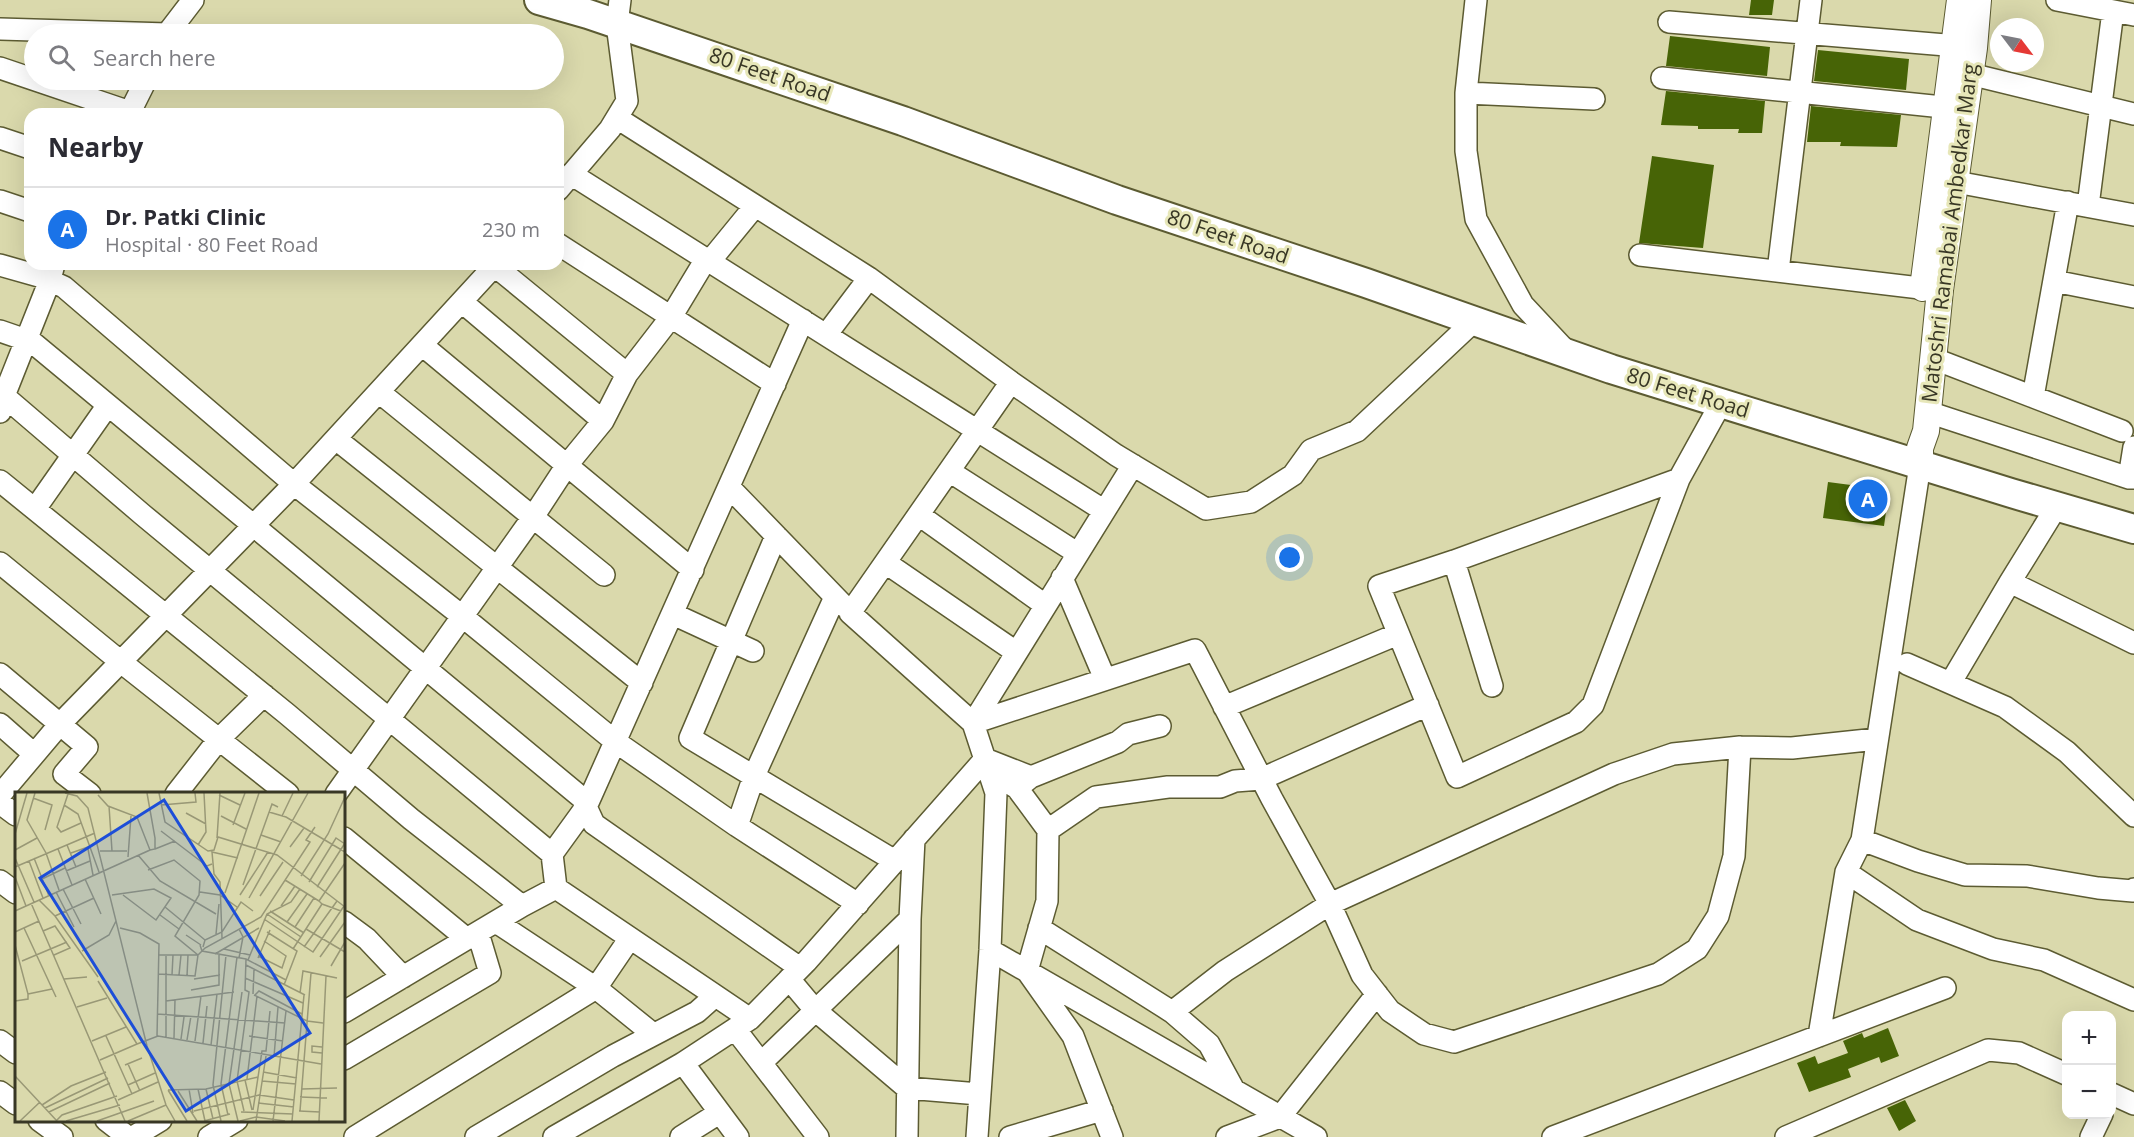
<!DOCTYPE html>
<meta charset="utf-8">
<style>
:root{--surface:#fff;--page:#f2f2f3;--text:#2b2b33;--muted:#7c7c81;--line:#e1e1e2;--accent:#1a73e8}
body{margin:0;font-family:"Open Sans",sans-serif;background:var(--page);color:var(--text)}
.controls{position:absolute;right:18px;bottom:18px;display:grid;overflow:hidden;border-radius:12px;box-shadow:0 6px 24px #0002}
.controls button{width:54px;height:54px;display:grid;place-items:center;padding:0;border:0;border-bottom:2px solid var(--line);background:var(--surface);color:var(--text);font:30px sans-serif}
.compass{position:absolute;left:1990px;top:18px;width:54px;height:54px;border-radius:50%;background:var(--surface);box-shadow:0 6px 24px #0002;rotate:122deg}
.you{position:absolute;left:1290px;top:558px;width:21px;height:21px;margin:-15px;border:4px solid #fff;border-radius:50%;background:#1a73e8;box-shadow:0 0 0 9px #1a73e833}
.badge{display:grid;place-items:center;width:39px;height:39px;border-radius:50%;background:var(--accent);color:#fff;font-size:20px;font-weight:700}
.pin{position:absolute;translate:-50% -50%;border:3px solid #fff;box-shadow:0 2px 6px #0006}
.list{margin:0;padding:0;list-style:none}
h2{display:flex;justify-content:space-between;align-items:center;height:78px;margin:0;padding:0 24px;font-size:26px}
h2 small{font-size:20px;font-weight:400;color:var(--muted)}
.list li{display:grid;grid-template-columns:39px 1fr auto;gap:18px;align-items:center;box-sizing:border-box;height:84px;padding:0 24px;border-top:2px solid var(--line)}
.list b{display:block;font-size:22px;white-space:nowrap}
.list p{margin:0;font-size:20px;white-space:nowrap;color:var(--muted)}
.list em{font-size:20px;font-style:normal;color:var(--muted)}
.icon{flex:none;width:33px;height:33px;fill:none;stroke:currentColor;stroke-width:2;stroke-linecap:round;stroke-linejoin:round}
.map{position:relative;flex:none;width:2134px;height:1137px;overflow:hidden}
.search{position:absolute;background:var(--surface);box-shadow:0 6px 24px #0002;left:24px;top:24px;width:540px;height:66px;display:flex;align-items:center;gap:15px;box-sizing:border-box;padding:0 21px;border-radius:33px;color:var(--muted);font-size:22px}
.panel{position:absolute;background:var(--surface);box-shadow:0 6px 24px #0002;left:24px;top:108px;width:540px;height:162px;border-radius:18px}
.map>svg:first-child{display:block}
</style>
<div class="map">
<svg width="2134" height="1137" viewBox="0 0 2134 1137">
<rect width="100%" height="100%" fill="#dad9ac"/>
<path fill="#476406" d="M1751 0H1774L1772 15H1749Z
M1670 36 1770 47 1767 76 1666 66Z
M1818 50 1909 59 1906 90 1814 81Z
M1666 91 1765 101 1762 133H1738L1739 129H1698V126L1661 125Z
M1811 106 1901 115 1897 147 1840 146 1841 142H1807Z
M1652 156 1714 165 1703 248 1639 243Z
M1828 482 1889 490 1884 526 1823 518Z
M1888 1028 1899 1056 1881 1063 1879 1057 1848 1069 1851 1077 1809 1092 1797 1063 1815 1056 1818 1064 1848 1053 1843 1041 1862 1033 1864 1038Z
M1905 1100 1916 1121 1899 1131 1887 1108Z"/>
<g fill="none" stroke-linecap="round" stroke-linejoin="round">
<defs>
<path id="minor" d="M1476 0 1466 93V151L1476 219 1523 305 1566 351
M2057 0 2134 15
M1669 22 1970 47
M0 29 168 34
M167 34 193 0
M0 68 130 112
M1970 74 2134 114
M1662 78 1962 109
M1466 93 1594 99
M129 114 146 80
M617 118 869 278 1011 382 1116 455 1206 509 1251 502 1293 475 1311 450 1357 431 1474 321
M0 138 30 148
M571 174 1103 510
M1956 182 2134 215
M558 190 610 129 627 101 617 24 620 0
M0 201 30 211
M2088 206 2113 11
M558 244 775 384
M1640 255 1937 290
M0 265 42 277 64 287 294 484 462 616 616 742 737 826 858 904
M495 266 627 374
M1778 271 1811 0
M2054 281 2134 297
M462 302 603 421
M0 331 32 342 582 798 594 824 800 968
M826 335 869 278
M422 345 693 570
M1932 358 2122 431
M1011 382 850 613 973 723 1133 465
M379 392 604 575
M0 395 4 396 143 515 552 854
M2033 397 2068 202
M0 412 4 396 50 280 54 264
M1928 412 2129 478H2134
M336 439 642 683
M1920 465 1862 840 1918 861 1965 875 2027 876 2098 888 2133 891 2134 889
M949 471 1077 553
M2129 478 2134 447
M1679 479 1454 561 1379 586 1457 777 1576 722 1593 705 1679 479 1721 403
M0 481 287 714 411 819 522 906 556 888 750 1019
M730 488 844 606
M35 509 108 405
M919 515 1045 605
M776 536 690 738 895 861
M1454 561 1492 686
M0 563 121 662 288 794
M886 563 1016 652
M1062 578 1105 679
M2010 582 2134 643
M673 614 753 651
M1907 664 2005 707 2067 752 2134 816
M0 674 87 747 64 774 90 794
M1951 682 2010 582 2057 506
M1224 707 1398 634
M0 724 34 754
M990 771 1017 788 1048 830 1047 901 1027 971 1073 1036 1112 1137
M1021 785 1031 777 1118 742 1128 734 1160 726
M176 794 219 739 264 695
M336 794 533 517 567 465 603 421 627 374 671 317 706 259 710 261 755 206
M0 795 60 724 294 484 496 264
M0 803 16 815
M737 826 754 776 835 597
M1048 830 1096 797 1168 787H1220L1235 781 1261 779 1428 705
M344 838 467 939
M1862 840 1846 872 1917 920 1993 949 2044 960 2134 1000
M0 881 16 893
M556 888 552 854 586 807 803 320
M344 922 367 939 403 977
M496 922 596 988 653 1034
M1039 928 1172 1012 1209 1044 1234 1090
M990 950 1316 1137
M789 979 815 1010 907 1088 979 1094
M344 1012 522 906
M1172 1012 1225 971 1330 904 1614 774 1673 754 1740 747 1792 748 1877 739
M735 1029 818 1137
M1819 1036 1846 872
M0 1041 16 1053
M344 1059 490 973 478 933
M683 1063 738 1137
M761 1063 910 919
M0 1092 16 1104
M2112 1094 2134 1104
M39 1120 62 1137
M106 1120 128 1137
M133 1137 161 1120
M209 1137 237 1120
M355 1137 596 988 630 938
M476 1137 613 1056 697 1012 715 996
M554 1137 683 1063 750 1019 806 962 985 759 1031 777
M681 1137 719 1113
M907 1137 910 919 914 839
M977 1137 990 950 996 793 973 723 1195 650 1272 799 1330 904 1362 975 1390 1011 1424 1034 1454 1042 1658 974 1697 949 1718 916 1734 856 1740 747
M1010 1137 1102 1110
M1227 1137 1280 1117 1377 994
M1553 1137 1945 988
M1786 1137 1988 1050 2019 1053 2066 1074
M2091 1137 2102 1114"/>
<path id="tertiary" d="M1923 288 1960 0
M1920 465V448L1926 431 1940 290 1974 48 1978 0"/>
<path id="secondary" d="M539 0 588 14 903 121 1117 200 1366 283 1611 369 2011 493 2134 529"/>
</defs>
<use href="#minor" stroke="#5c5b32" stroke-width="24"/>
<use href="#tertiary" stroke="#5c5b32" stroke-width="28"/>
<use href="#secondary" stroke="#5c5b32" stroke-width="32"/>
<use href="#minor" stroke="#fff" stroke-width="21"/>
<use href="#tertiary" stroke="#fff" stroke-width="26"/>
<use href="#secondary" stroke="#fff" stroke-width="28"/>
</g>
<g text-anchor="middle" stroke-width="6" stroke-linejoin="round" paint-order="stroke">
<g font-size="21" fill="#383725" stroke="#e7e7b9">
<text transform="translate(770 75) rotate(19)" y="7">80 Feet Road</text>
<text transform="translate(1950 233) rotate(-83)" y="7">Matoshri Ramabai Ambedkar Marg</text>
<text transform="translate(1228 237) rotate(19)" y="7">80 Feet Road</text>
<text transform="translate(1688 393) rotate(17)" y="7">80 Feet Road</text>
</g>
</g>
<g transform="translate(15 792)">
<rect width="330" height="330" fill="#dad9ac"/>
<path fill="none" stroke="#999876" stroke-width="1.5" d="M20 1 12 28 31 61 44 98M50 1 62 4 73 16 132 254 151 313 160 329M132 1 140 46V57L135 58M144 1 150 30 193 59 199 58 203 45 262 63 330 115M53 2 42 35 46 40 66 31M204 3 225 13M18 6 37 13 30 38M49 13 63 22 84 80M146 13 181 10 180 1M94 14 97 59M254 20 271 25 330 60M171 21 191 32M206 24 231 37M267 24 278 1M218 33 230 1M146 39 192 74 197 72M0 42 12 1M246 43 266 50M202 46 205 1M52 53 61 75M183 53 191 40 189 1M275 55 289 36M43 57 57 93M73 57 78 83M140 57 160 49M0 58 22 46M85 59H112M56 61 73 55M123 63 145 89 201 122M113 65 116 24M0 66 19 110M19 66 34 104M14 69 28 106M0 75 80 41M133 78 159 68 185 89 184 103 160 144 183 163 190 156 246 125 295 50 291 48 300 35M51 79 75 69M286 84 313 42 330 5M0 85 11 114M27 87 50 76M70 87 86 122M270 88 304 109M294 90 321 46 330 52M228 93 257 12 263 15M302 95 330 51M48 97 66 132M41 100 59 135M185 100 205 103 222 115M210 101 244 1M97 103 139 97 156 106 141 128 108 103M225 103 253 60M245 104 268 70M234 106 293 1M24 108 40 124 83 185M16 111 110 329M307 112 326 119M266 114 280 94M150 115 190 148M0 119 135 58 122 25 93 14 83 3M255 119 289 141M252 122 286 145M145 123 164 137M40 124 79 106M249 127 298 160 329 114M272 130 292 102M280 135 299 106M9 136 41 205M105 136 125 141 144 152 142 244M224 137 228 145 224 166M291 137 330 160M28 139 40 134 55 156 39 163M0 140 24 129M252 140 282 159 269 193M201 142 204 112M171 143 186 153M207 146 205 90 199 82 197 60 223 66M0 153 13 202V207L0 209M185 153 187 159 231 167 271 188M188 155 190 148 207 140 226 110 238 119M289 155 322 109M209 157 235 163M278 157 307 112 304 109 330 71M67 159 94 143 101 129M200 162 244 136M243 164 267 176 271 164 249 149M305 165 330 130M243 166 255 138M233 168 252 122 276 110 285 97M7 169 52 150M231 173 290 203M316 174 330 150M143 182 180 184 183 163H144M157 183 158 163M164 183 166 163M172 184 173 163M230 186 288 211M49 187 72 185M179 187 205 183M83 189 122 252 143 244 306 272M176 198 204 193V162M285 201 288 179 322 186M13 202 37 197M238 202 239 177M239 203 292 229 308 231M240 203 244 199 287 222M151 209 219 200M62 215 92 206M142 222 270 231M91 244 117 302M234 244 268 249M151 245V164M159 246 160 208M166 247 169 225M172 248 176 224M77 249 111 235M180 249 186 204M188 251 192 214M196 253 202 202M307 261 297 260V254L307 255M259 265 263 215M85 268 122 252M113 272 125 299M110 273 127 266M248 280 282 286M0 284 42 329M232 287 242 204M230 288 237 318M247 289 281 292M113 293 140 281M174 297 178 321M183 297 190 329M191 297 198 327M287 297 322 296M153 298 191 297 243 285M153 298 172 329M163 299 182 329M285 305 312 306M103 308 143 290M243 311 279 315M27 313 56 294 91 280M30 316 93 286M238 318 247 259H251L255 219M179 319 244 303 279 308M229 319 222 289 234 200 230 198 231 167M284 319 305 320M285 319 296 181M34 320 95 291M226 320 278 322M213 323 206 292 222 165M5 329 25 310M41 329 47 323 102 304M51 329 105 313M82 329 139 309M113 329 151 313M189 329 215 322M206 329 198 293 211 163M223 329 214 292 227 200M225 329 241 325 270 329M241 329 251 264M258 329 271 219M277 329 289 203M304 329 311 184"/>
<path fill="#1d4ed8" fill-opacity="0.15" stroke="#1d4ed8" stroke-width="3" d="M149 8 295 241 171 319 25 86Z"/>
<rect width="330" height="330" fill="none" stroke="#383725" stroke-width="3"/>
</g>
</svg>
<div class="controls">
<button>+</button>
<button>−</button>
</div>
<svg class="compass" viewBox="-18 -18 36 36"><path d="M0-13l5 13h-10z" fill="#e53935"/><path d="M0 13l5-13h-10z" fill="#7c7c81"/></svg>
<div class="you"></div>
<div class="pin badge" style="left:1868px;top:499px">A</div>
<div class="search"><svg class="icon" aria-label="search" viewBox="0 0 24 24"><circle cx="10" cy="10" r="6"/><path d="M15 15l6 6"/></svg>Search here</div>
<section class="panel">
<h2>Nearby<small></small></h2>
<ul class="list">
<li><span class="badge">A</span><div><b>Dr. Patki Clinic</b><p>Hospital · 80 Feet Road</p></div><em>230 m</em></li>
</ul>
</section>
</div>
